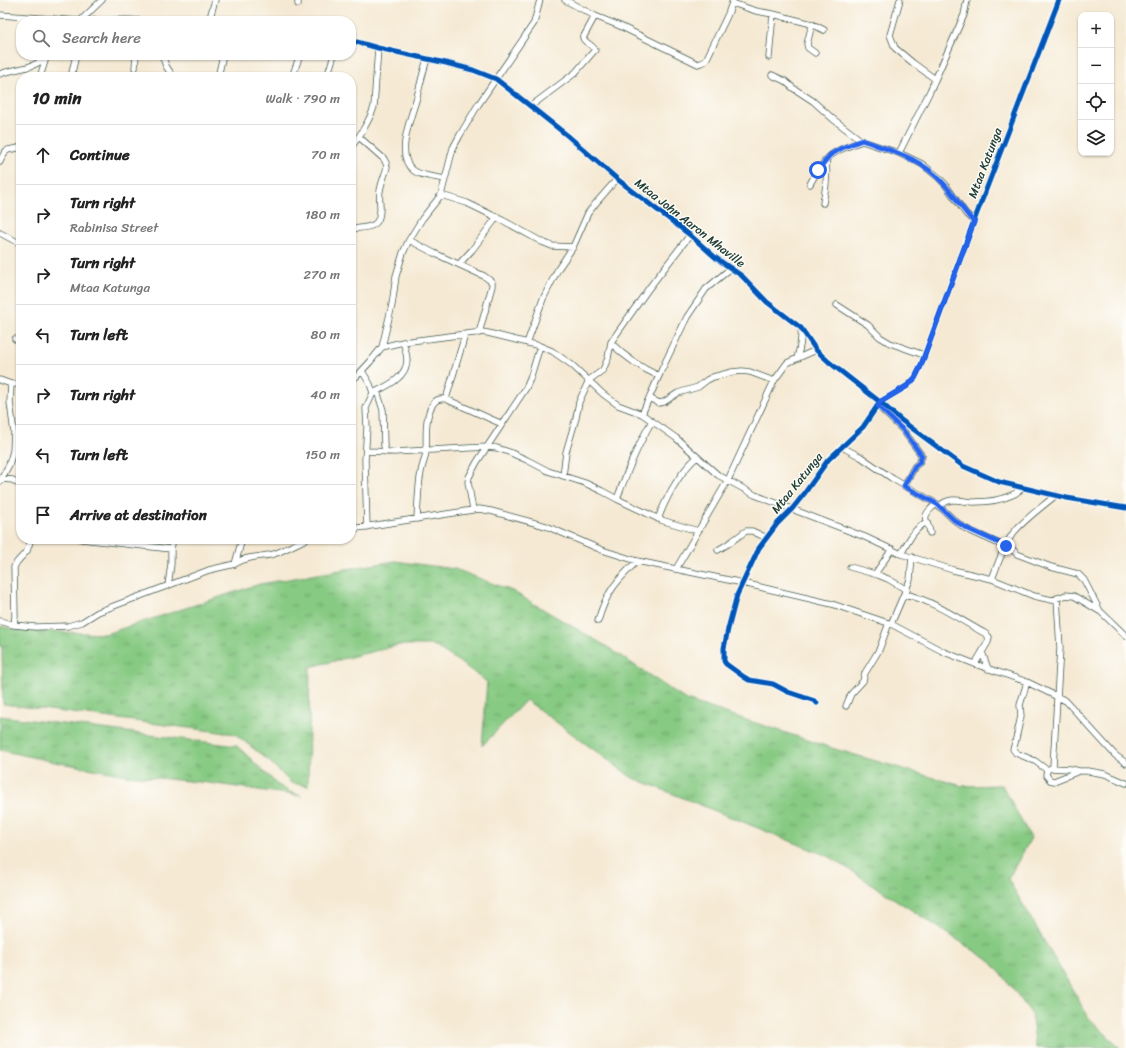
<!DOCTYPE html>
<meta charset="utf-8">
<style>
:root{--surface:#fff;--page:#f6f6f6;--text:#222;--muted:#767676;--line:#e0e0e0}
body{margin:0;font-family:Sriracha,sans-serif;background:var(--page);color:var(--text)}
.controls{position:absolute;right:12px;top:12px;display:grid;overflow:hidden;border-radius:8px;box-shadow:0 1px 3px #0004}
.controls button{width:36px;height:36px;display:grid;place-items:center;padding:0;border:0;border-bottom:1px solid var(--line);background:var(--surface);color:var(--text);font:20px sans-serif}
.stop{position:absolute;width:12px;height:12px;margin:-9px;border:3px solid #2563eb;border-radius:50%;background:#fff}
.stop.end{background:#2563eb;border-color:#fff;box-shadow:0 1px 4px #0008}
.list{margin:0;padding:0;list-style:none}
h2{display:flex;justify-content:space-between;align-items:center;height:52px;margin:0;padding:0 16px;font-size:17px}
h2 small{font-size:13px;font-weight:400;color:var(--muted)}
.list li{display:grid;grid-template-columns:26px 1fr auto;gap:12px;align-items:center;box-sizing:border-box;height:60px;padding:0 16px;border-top:1px solid var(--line)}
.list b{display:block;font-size:15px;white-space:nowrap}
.list p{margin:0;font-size:13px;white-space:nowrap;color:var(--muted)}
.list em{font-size:13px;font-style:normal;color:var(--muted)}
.icon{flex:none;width:22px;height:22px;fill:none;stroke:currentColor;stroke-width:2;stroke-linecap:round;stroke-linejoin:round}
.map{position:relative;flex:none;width:1126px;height:1048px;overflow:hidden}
.search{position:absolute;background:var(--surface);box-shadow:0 1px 3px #0004;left:16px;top:16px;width:340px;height:44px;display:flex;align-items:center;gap:10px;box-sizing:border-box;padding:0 14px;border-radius:16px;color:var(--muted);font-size:15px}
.panel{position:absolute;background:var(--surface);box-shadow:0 1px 3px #0004;left:16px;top:72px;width:340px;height:472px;border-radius:16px}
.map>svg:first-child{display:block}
</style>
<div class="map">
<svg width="1126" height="1048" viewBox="0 0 1126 1048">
<defs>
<pattern id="grass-tufts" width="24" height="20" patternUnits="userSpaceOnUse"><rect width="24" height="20" fill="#87ca83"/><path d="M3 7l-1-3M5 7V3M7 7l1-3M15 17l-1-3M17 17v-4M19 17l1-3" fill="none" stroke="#6ea56c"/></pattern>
</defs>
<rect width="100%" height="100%" fill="#fdfcf7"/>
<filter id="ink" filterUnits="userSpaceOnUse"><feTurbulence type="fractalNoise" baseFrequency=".025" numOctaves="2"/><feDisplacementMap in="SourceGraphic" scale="8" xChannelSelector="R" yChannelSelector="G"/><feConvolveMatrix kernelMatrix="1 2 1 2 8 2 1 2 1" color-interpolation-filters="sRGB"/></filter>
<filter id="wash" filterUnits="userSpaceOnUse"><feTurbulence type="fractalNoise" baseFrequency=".012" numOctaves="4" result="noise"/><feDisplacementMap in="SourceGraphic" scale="16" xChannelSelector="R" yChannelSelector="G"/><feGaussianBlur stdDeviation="0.9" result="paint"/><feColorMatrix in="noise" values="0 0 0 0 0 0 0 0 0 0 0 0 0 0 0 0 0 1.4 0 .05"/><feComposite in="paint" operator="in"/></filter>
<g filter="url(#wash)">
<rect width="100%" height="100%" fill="#f5e9d3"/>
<path fill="url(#grass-tufts)" stroke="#53845c" d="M395 561 455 569 512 591 606 646 686 700 838 750 962 786 1002 785 1031 838 1008 879 1089 1018 1120 1048H1036L1031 1013 1005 978 990 961 830 857 631 777 526 700 482 746 487 682 458 661 433 645H399L310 667 308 786 291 783 268 760 235 734 3 704 2 647 0 646V626L17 630 105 634 260 584 335 571Z
M0 716 237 746 278 785 290 792 301 796 209 783 126 775 50 761 0 750Z"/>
</g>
<g filter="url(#ink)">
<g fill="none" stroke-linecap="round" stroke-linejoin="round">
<defs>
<path id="minor" d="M565 0 595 16 620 26 698 64 704 62 707 58 728 14 733 0
M900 0 890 35 895 48 913 63 935 79
M732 3 756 11 773 14 812 24 824 30
M298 4V0
M0 15 80 21 129 20 143 21
M80 21 102 0
M209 21 215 0
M812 24 807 44 808 48 815 53
M351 42H357L378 48 446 63 473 70 496 79 568 136 617 179 690 235 716 258 742 276 767 302 801 328 816 350 829 362 880 402 901 420 963 466 999 482 1067 498 1126 508
M162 55 166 66 173 77
M769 57 773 14
M427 59C423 72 420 85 417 97 412 115 394 156 413 170 419 176 437 177 445 179
M135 68 136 55
M0 74C16 68 36 69 48 55
M772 75 785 81 793 88 813 101 833 119 862 141 883 148 899 153 922 164 938 177 945 184 966 214 974 221
M40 77 46 58
M71 77 76 55
M218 77 223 55
M292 77 300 55
M327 77 334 55
M531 106 575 73 594 51 595 50C593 45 585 43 583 38L595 16
M351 147C359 138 370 119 374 107L378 48
M899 153 930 91 964 15 967 0
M0 162C7 145 7 152 21 147
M810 184 818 170 826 160
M441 195 467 203 504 221 542 242 552 246 573 247
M823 203C826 188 828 175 826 160 835 150 849 146 862 141
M351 229C368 227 381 229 380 207 380 202 379 196 380 191 381 183 385 175 387 167L386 163 384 159 359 137
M0 233 21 244
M409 240 434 253 484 276 492 282V286L479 333
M459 264 472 250 497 217
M837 305 868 325 880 337 890 343 924 355
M15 339 21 340
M527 343 543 299 558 269 573 247 588 213 596 203 617 179
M611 343C625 357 641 368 659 376
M382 347 403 342 482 332 488 333 540 346 552 351 572 365 603 394 618 405 642 414 652 421 676 438 718 475 755 495 865 537 901 554 953 570 992 579 1034 596 1052 600 1066 595 1074 596 1101 612 1126 636
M797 358C800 348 802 338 801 328
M362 371 370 384 373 393 366 408 367 428 365 460 367 527
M0 380 11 384H21
M351 380 357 376 370 362 382 347 392 305 396 276 403 253 409 240 422 219 441 195 453 148 460 135 478 105 534 23 540 0
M377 391 383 410 384 446 386 452
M373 393C387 386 406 378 407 361 407 355 405 348 403 342
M649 398 659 403 664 402 678 393 698 387 707 380 713 377 732 372 742 371 750 372 774 381
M446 399 465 335
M878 406 903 430 922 456 919 463 915 466 904 486
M642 414 662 369 687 317 706 289 731 268
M842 447 861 457 893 479 937 504 954 520 966 529 1006 547
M366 451 394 452 487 447 497 448 509 452 527 460 548 471 585 483 602 491 617 499 661 520 698 531
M563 476 566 452 576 418 579 402 589 380 603 370 608 358 611 342 649 288 690 235
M1 479 13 480 21 486
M0 481 9 465 13 451 14 433 10 402 11 384
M617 499C627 472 637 446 652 421
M939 507C949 495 962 502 975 502 987 502 1001 500 1012 495 1016 494 1019 490 1023 488
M473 510 468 482 469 477 477 462 526 388 530 379 540 346
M417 519C418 503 418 487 421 472 422 465 426 458 426 450 427 435 424 418 433 404 436 399 440 398 446 399L502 424
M658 519C667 496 679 473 697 457
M351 529 479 509 491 511 546 526 602 550 637 561 743 583 832 604 891 624 944 652 975 664 1027 682 1066 701 1115 755 1126 763
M930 533C930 528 927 525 926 520 924 514 932 507 937 504
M81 539 171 549
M1007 544 1017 554 1051 567 1078 574 1084 580 1100 611
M718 550 728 544 746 531H752L767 538
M901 554C908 542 914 528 927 522
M235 564 242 539
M850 567 878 575 888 579 907 590
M676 569 728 480 774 381 787 363 816 350
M875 574 892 549
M992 579C998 564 1004 544 1014 532 1026 518 1042 507 1056 495
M168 586 171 564V549L173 539
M905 594C934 601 960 620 986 634L989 637 988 642 975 664
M0 621 14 625 35 627 68 626 82 622 98 612 209 570 235 564C244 556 263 557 274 554 285 550 295 544 306 539
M598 621C606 592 617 581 637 561
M891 624 910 580 912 557
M14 625 15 616 14 567 17 562 27 551 31 539
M982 652 988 669
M1027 682 1020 705 1021 716 1015 743 1013 749 1016 753 1035 761 1047 770
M817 703 815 701 788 692 773 684 749 680 744 677 726 664 724 661V648L728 629 737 595 759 548 777 524 792 509 804 494 828 460 863 427 880 402 907 386 915 378 920 368 974 221 1059 0
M846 706 851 694 863 681 865 673 879 650 889 623
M1053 767 1060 648 1057 598
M1079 771 1054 781 1050 780 1046 775 1047 770 1051 768 1071 769 1079 771H1088L1105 774 1126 783"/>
</defs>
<use href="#minor" stroke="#3f574c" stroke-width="7"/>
<use href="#minor" stroke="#fff" stroke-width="5.5"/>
<defs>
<path id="cycleway" d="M351 42H357L378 48 446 63 473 70 496 79 568 136 617 179 690 235 716 258 742 276 767 302 801 328 816 350 829 362 880 402 901 420 963 466 999 482 1067 498 1126 508
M817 703 815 701 788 692 773 684 749 680 744 677 726 664 724 661V648L728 629 737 595 759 548 777 524 792 509 804 494 828 460 863 427 880 402 907 386 915 378 920 368 974 221 1059 0"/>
</defs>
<use href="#cycleway" stroke="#fdfcf7" stroke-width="8"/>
<use href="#cycleway" stroke="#0057b8" stroke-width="5"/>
</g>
</g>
<g fill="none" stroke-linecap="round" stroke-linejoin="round" filter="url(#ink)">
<path stroke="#2563eb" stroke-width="5" d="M818 170 830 155 842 148 862 140C892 151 921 158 943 183 955 195 962 210 974 222L920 368 915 378 907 386 880 402 878 406 903 430 922 456 919 463 915 466 904 486 937 504 954 520 966 528 1006 546"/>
</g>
<g text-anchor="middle" stroke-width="3" stroke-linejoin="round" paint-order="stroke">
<g font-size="12" fill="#1f3d34" stroke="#fdfcf7">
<text transform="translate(985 163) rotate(-69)" y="4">Mtaa Katunga</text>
<text transform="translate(690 223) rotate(38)" y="4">Mtaa John Aaron Mhaville</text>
<text transform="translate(797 483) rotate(-51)" y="4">Mtaa Katunga</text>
</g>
</g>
</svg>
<div class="controls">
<button>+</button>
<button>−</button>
<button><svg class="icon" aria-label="locate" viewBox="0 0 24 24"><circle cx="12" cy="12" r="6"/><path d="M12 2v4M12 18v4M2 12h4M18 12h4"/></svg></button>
<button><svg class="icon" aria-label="layers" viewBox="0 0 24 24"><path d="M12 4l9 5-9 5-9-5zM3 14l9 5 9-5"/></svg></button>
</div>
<div class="stop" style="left:818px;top:170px"></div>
<div class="stop end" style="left:1006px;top:546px"></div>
<div class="search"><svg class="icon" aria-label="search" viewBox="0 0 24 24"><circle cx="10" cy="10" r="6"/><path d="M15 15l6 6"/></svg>Search here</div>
<section class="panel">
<h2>10 min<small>Walk · 790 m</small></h2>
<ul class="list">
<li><svg class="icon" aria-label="ahead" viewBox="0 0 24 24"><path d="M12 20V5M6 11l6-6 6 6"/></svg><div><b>Continue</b></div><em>70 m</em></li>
<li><svg class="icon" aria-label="right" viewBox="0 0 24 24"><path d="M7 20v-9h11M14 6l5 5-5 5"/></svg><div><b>Turn right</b><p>Rabinisa Street</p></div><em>180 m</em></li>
<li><svg class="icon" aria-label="right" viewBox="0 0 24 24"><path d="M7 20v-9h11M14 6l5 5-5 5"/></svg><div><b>Turn right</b><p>Mtaa Katunga</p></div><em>270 m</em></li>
<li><svg class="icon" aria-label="left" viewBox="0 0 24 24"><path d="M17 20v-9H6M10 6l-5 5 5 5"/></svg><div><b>Turn left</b></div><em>80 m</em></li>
<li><svg class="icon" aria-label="right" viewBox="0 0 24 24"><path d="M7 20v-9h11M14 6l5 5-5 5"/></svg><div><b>Turn right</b></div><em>40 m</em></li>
<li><svg class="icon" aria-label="left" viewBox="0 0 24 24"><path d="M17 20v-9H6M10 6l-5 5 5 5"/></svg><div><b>Turn left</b></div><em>150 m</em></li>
<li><svg class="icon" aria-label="arrive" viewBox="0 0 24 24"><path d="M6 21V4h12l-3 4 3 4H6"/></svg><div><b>Arrive at destination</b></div></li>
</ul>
</section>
</div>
